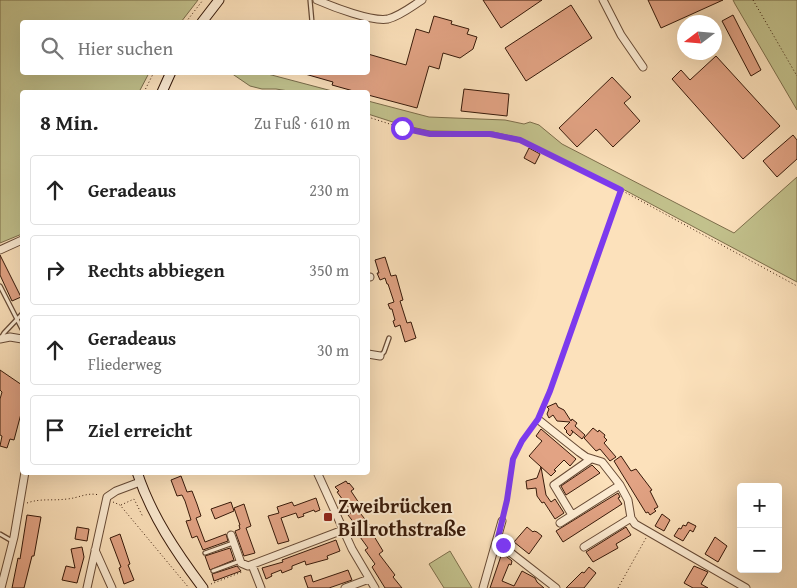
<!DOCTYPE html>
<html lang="de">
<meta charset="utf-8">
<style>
:root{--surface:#fff;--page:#f6f6f6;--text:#222;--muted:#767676;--line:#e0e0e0}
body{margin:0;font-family:"Gentium Book Plus",serif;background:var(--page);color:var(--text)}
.controls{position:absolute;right:15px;bottom:15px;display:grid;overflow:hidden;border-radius:5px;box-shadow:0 5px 20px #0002}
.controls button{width:45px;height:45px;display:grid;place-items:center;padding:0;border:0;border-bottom:1px solid var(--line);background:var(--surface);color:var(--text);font:25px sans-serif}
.compass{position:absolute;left:677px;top:15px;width:45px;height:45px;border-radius:50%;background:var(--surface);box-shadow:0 5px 20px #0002;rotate:254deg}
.stop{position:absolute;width:15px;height:15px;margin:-11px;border:4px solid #7c3aed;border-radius:50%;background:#fff}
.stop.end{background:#7c3aed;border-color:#fff;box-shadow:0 1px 5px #0008}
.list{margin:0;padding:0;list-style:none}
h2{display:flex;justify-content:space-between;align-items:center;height:65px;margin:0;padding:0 20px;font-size:21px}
h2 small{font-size:16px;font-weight:400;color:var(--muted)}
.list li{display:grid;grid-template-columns:32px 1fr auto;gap:15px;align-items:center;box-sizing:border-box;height:70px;margin:0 10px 10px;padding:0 10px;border:1px solid var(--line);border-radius:5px}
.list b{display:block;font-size:19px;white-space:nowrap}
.list p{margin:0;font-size:16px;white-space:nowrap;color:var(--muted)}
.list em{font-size:16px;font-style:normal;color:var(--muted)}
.icon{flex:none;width:28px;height:28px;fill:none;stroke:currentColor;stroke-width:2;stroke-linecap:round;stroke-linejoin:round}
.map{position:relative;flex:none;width:797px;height:588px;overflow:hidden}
.search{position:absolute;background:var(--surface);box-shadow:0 5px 20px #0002;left:20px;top:20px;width:350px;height:55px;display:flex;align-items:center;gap:12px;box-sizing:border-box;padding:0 18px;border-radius:5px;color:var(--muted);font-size:19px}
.panel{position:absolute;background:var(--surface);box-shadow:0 5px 20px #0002;left:20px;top:90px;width:350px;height:385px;border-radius:5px}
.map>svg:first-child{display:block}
</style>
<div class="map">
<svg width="797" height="588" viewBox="0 0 797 588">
<rect width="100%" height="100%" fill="#fce1bb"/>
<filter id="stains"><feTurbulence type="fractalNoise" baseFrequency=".004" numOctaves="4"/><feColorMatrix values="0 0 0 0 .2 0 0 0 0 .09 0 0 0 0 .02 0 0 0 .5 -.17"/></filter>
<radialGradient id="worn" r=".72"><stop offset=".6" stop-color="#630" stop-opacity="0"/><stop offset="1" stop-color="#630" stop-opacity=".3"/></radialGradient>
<path fill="#c3c28d" stroke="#7d6e4b" d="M0 0H198L181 22H22V72L149 73 139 92H22V234L0 243Z
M733 0H797V110L735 4Z
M231 73H264L336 92H295L276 89H262L250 86Z
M368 101 429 117 505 120 524 124 530 122 539 125 562 144 734 233 797 177V282L619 187 520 138 493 132 430 131 402 125 368 114Z
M450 551 472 588H444L429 564Z"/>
<path fill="#e2a384" stroke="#371909" d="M483 0H542L501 28Z
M648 0H723L661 28Z
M571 5 592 38 526 81 505 48Z
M733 15 761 70 751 76 722 21Z
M434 16 452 21 451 24 469 29 467 34 477 37 473 49 460 58 443 53 439 69 429 66 417 108 368 95V92H357L332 85 333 82 305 74 306 72H368V54L406 65 416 29 429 33Z
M716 56 780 126 743 159 672 79 681 70 690 80Z
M612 77 631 97 624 103 640 121 613 147 596 129 577 147 559 128Z
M464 89 509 94 507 116 461 111Z
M793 135 797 140V159L777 177 763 161Z
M529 148 540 154 535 164 524 158Z
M0 255 21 297 12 301 0 275Z
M385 257 391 276 396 275 403 300 400 301 407 323 411 322 416 338 405 342 400 325 395 327 393 321 395 320 392 309H390L388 304 394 302 388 284H387L385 278 380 280 377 273H379L375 260Z
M0 370 22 385V410L14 440 10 439 7 448 0 446 2 436 0 435V399L2 392 0 390Z
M556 403 558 407 564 410 571 421 572 419 577 423 575 426 585 435 582 439 571 430 573 432 570 436 566 432 567 431 564 428 570 422 557 421 553 415 549 418 547 414 549 409 547 407Z
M593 428 598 432 599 430 605 435 604 437 607 440 604 443 616 457 610 461 600 449 596 451 584 438Z
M541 429 576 459 570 466 564 460 554 470 556 471 551 476 529 456 542 441 536 436Z
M621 456 631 471 636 469 652 490 650 491 658 507 654 509 656 511 650 515 648 512 646 513 614 461Z
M592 465 600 473 566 495 561 486Z
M541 467 546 495 551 502 555 499 564 513 555 519 544 502 542 503 537 496 536 488 527 489 526 481 537 478Z
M181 476 187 492 192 491 197 504 201 516 196 518 205 542 226 534 228 541 203 550 197 536 192 538 186 521 191 520 185 501 182 495 177 496 171 480Z
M346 481 348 484 349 483 354 489 351 491 361 506 357 509 371 527 369 528 383 551 379 554 395 575 393 577 402 588H385L372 567 375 564 365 550 368 548 355 530 358 528 348 515 351 513 348 509 349 508 337 492 339 491 335 487Z
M618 493 620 497 618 498 622 504 563 542 556 531Z
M316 498 320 510 315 512 314 510 303 514 304 516 298 518 296 513 281 518 289 541 278 544 268 516 279 513 277 507 292 502 294 506Z
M231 502 234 511 215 519 211 509Z
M244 504 251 526 246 528 255 553 244 556 235 531 240 529 239 525H240L234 508Z
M662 514 670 520 664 531 655 526Z
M27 515 41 517 34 556H32L24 588H12L18 558 20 559Z
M688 522 696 526 693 532 690 530 683 541 674 536 679 528 681 529 683 525 686 526Z
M77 527 89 529 87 541 75 539Z
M527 527 533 532 534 531 537 532 542 536 529 554 514 542Z
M626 527 631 535 616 544 618 548 593 562 586 552Z
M120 534 130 564 128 565 134 580 124 584 119 568 121 567 110 538Z
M715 537 727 546 718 562 705 554Z
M336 540 340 551 327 556 328 559 306 565 305 561 292 566V569L282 573 281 570 271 574 272 576 266 579 262 568 283 562 282 560Z
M82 547 84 557 77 583 62 580 66 566 75 568 71 549Z
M230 548 234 560 210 570 205 556Z
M502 553 512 561 511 565 509 564 502 581 514 586 522 571 535 578 537 582 544 588H490Z
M237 566 241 571 214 581 212 574Z
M694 566 708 572 701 584 708 588H693L684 583Z
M589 567 596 573 584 588H566L582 572 584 573Z
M348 570 352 580 329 588H308L304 577 311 575 313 582Z"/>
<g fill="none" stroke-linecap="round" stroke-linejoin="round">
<defs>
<path id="service" d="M310 0 312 22
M0 286 22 329
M1 338 4 333 22 314
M380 356 384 352 389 338
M0 534 12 541
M205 553 233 543
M213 571 240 561"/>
<path id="minor" d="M317 0C333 7 372 22 388 19 400 16 411 7 422 0
M603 0 621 35 643 67
M0 250 22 240
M368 277H370
M0 339 10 337 22 339
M368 354 380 356
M540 421 579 452 586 457 602 462 620 485 628 500 631 518 635 524 746 588
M317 472 352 549 375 588
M572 515 554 485 591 459
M560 523 620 485
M231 535 241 563 248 566 343 530
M497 542 556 588
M584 547 631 518
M95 550 112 588
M252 565 261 588
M1 588 14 537 25 472
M87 588 107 497 116 491 140 482
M345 588 369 579
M483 588 502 521"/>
<path id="secondary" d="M202 22 219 0
M162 92 171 72
M137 472C151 515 176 552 203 588"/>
</defs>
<use href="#service" stroke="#684b36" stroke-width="5.5"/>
<use href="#minor" stroke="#684b36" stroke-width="9"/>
<use href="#secondary" stroke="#371909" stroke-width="11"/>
<path stroke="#371909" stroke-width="1" stroke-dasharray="1 2.5" stroke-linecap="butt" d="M753 0 797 76
M186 22 203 0
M144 92 154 72
M268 92H275
M368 117 402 128 430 134H490L520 140 621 190 797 286
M539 415 549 391 621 191
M113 502 120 505 125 511 189 588
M27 503C41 498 53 501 67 499 79 498 87 492 99 495
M121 505 134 499 143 517
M504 514 513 459 522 441 534 425
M211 584 242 572
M618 588 646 538"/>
<use href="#service" stroke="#fdecd3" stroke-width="3"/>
<use href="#minor" stroke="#fdecd3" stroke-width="7"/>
<use href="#secondary" stroke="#fdecd3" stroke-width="9"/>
</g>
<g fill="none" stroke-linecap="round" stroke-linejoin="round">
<path stroke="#7c3aed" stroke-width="6" d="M402 128 430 134H490L520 140 621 190 550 391 538 419 522 441 513 459 507 500 497 542 503 545"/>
</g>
<rect fill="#8f2418" stroke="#fdecd3" stroke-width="2" x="323" y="512" width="10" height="10" rx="2.5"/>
<g text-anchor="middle" stroke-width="4" stroke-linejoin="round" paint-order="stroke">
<g font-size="20" font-weight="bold" fill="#371909" stroke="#fdecd3" text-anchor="start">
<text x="338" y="513">Zweibrücken<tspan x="338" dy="23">Billrothstraße</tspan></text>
</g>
</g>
<rect width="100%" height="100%" filter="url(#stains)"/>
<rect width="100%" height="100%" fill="url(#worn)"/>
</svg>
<div class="controls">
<button>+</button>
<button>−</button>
</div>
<svg class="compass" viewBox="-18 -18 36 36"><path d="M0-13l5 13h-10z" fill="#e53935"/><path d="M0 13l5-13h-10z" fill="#767676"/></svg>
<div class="stop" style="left:402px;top:128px"></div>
<div class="stop end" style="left:503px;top:545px"></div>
<div class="search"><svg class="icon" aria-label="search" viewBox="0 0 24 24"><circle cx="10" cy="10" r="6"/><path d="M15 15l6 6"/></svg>Hier suchen</div>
<section class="panel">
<h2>8 Min.<small>Zu Fuß · 610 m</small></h2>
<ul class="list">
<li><svg class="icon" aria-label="ahead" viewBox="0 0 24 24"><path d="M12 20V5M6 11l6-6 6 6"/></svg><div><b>Geradeaus</b></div><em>230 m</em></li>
<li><svg class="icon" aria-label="right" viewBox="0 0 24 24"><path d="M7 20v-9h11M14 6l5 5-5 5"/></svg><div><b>Rechts abbiegen</b></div><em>350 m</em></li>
<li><svg class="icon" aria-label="ahead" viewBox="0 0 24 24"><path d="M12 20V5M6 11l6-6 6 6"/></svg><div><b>Geradeaus</b><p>Fliederweg</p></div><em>30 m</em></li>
<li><svg class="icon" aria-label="arrive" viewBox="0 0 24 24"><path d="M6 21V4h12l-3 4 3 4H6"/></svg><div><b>Ziel erreicht</b></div></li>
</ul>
</section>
</div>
